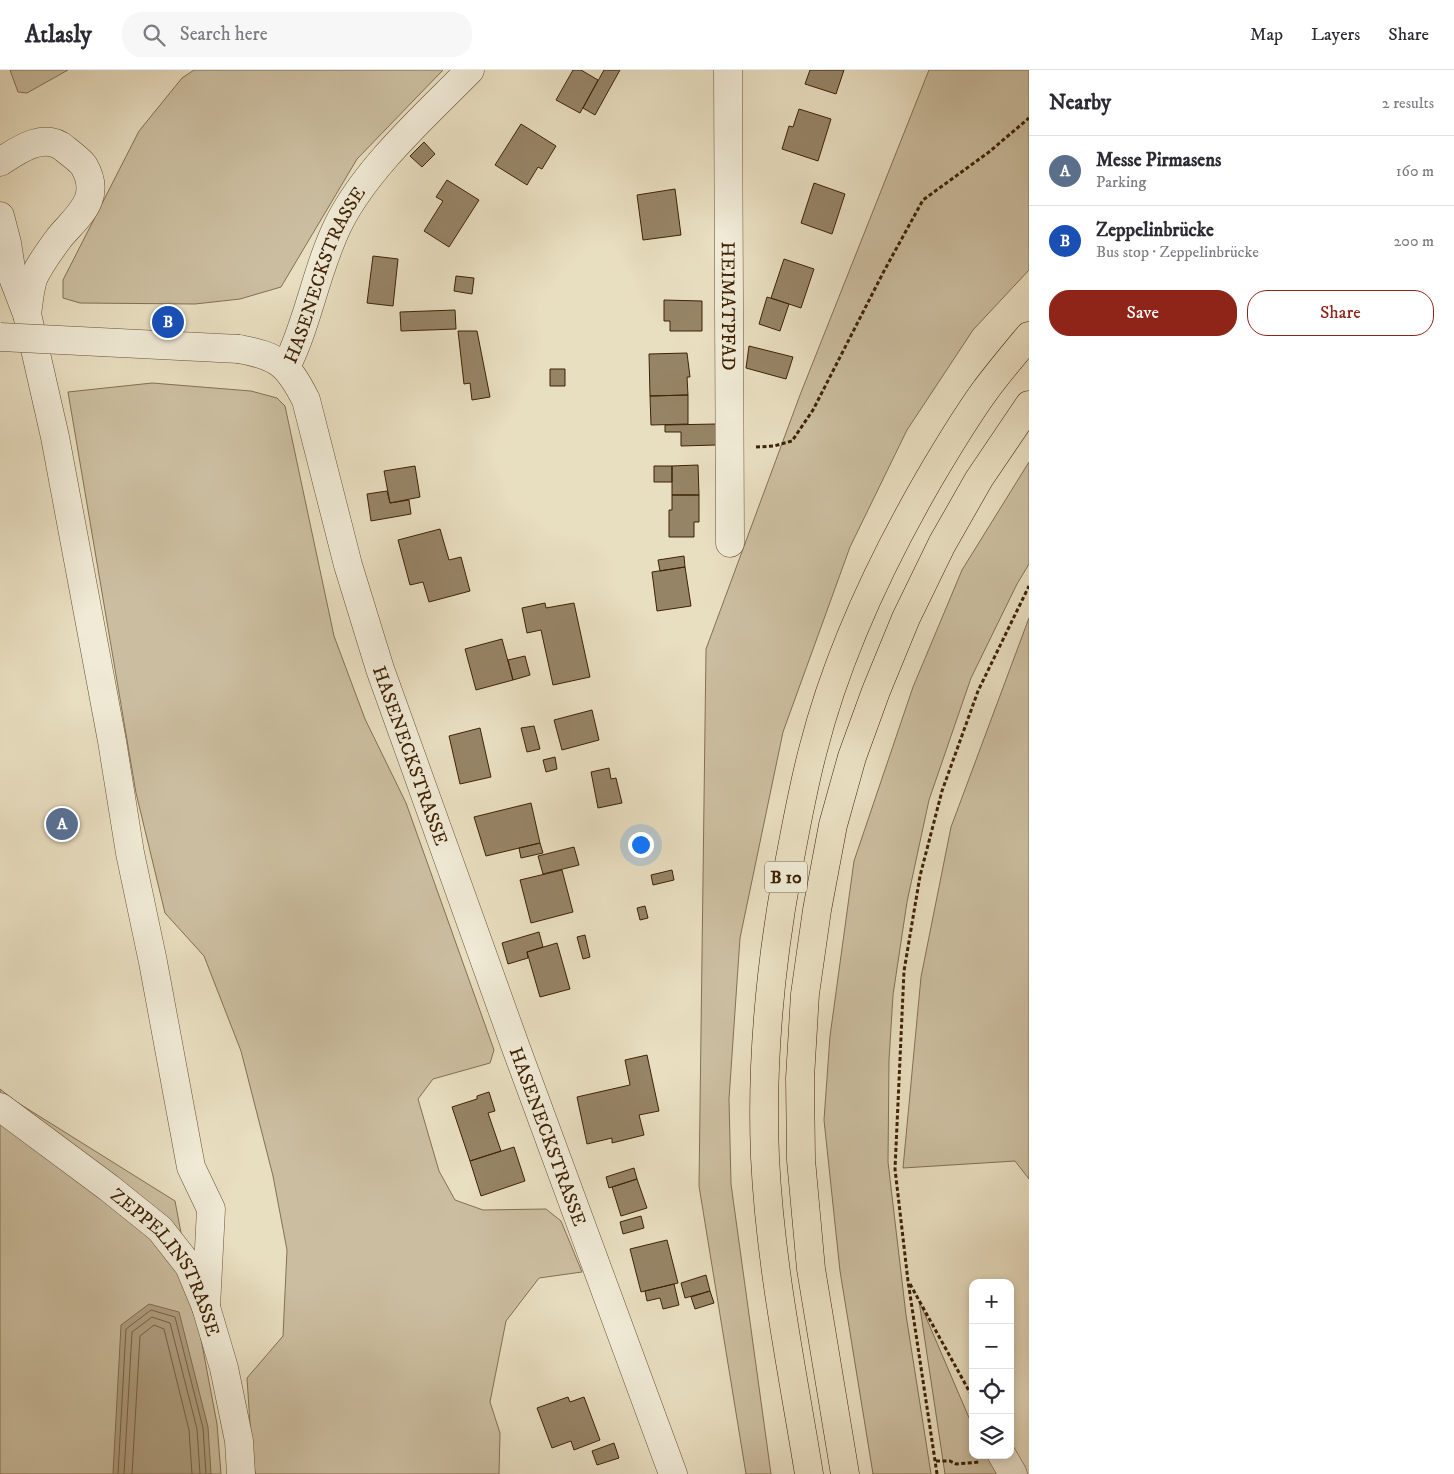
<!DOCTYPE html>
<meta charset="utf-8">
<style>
:root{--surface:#fff;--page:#f7f7f7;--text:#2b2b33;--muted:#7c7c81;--line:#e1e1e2;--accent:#8f2418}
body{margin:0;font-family:"IM FELL DW Pica",serif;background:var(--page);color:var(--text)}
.controls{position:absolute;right:15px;bottom:15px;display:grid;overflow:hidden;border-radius:10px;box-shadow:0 2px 8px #0003}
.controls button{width:45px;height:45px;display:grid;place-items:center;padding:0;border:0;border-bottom:1px solid var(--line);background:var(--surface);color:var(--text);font:25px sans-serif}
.you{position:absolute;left:640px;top:774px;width:18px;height:18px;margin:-12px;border:4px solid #fff;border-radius:50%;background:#1a73e8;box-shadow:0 0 0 8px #1a73e833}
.badge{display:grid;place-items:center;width:32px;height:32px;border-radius:50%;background:var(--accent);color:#fff;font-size:16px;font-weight:700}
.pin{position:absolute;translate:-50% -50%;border:2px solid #fff;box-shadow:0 1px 5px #0006}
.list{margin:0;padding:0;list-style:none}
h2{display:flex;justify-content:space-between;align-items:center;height:65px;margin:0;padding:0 20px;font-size:21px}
h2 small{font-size:16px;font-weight:400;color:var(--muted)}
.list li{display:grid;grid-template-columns:32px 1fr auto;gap:15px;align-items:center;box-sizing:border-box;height:70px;padding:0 20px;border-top:1px solid var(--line)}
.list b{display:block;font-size:19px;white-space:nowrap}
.list p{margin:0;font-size:16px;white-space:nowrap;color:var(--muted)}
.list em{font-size:16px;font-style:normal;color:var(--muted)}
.actions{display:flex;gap:10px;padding:15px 20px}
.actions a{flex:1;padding:11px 0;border:1px solid var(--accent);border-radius:20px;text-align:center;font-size:18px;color:var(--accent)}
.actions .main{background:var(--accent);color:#fff}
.icon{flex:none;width:28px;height:28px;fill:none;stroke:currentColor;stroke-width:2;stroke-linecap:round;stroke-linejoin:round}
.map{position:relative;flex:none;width:1029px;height:1404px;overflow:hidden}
header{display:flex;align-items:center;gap:30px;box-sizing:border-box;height:70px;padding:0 25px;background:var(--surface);border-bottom:1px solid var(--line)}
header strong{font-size:24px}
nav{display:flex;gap:28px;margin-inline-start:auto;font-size:18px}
.search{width:350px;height:45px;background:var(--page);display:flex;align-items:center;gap:12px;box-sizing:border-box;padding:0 18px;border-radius:20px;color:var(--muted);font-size:19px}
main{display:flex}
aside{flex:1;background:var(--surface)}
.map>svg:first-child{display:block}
</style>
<header>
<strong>Atlasly</strong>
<div class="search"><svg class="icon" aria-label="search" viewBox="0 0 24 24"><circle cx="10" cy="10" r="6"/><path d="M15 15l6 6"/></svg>Search here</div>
<nav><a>Map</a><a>Layers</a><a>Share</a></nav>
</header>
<main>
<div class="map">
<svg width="1029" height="1404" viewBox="0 0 1029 1404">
<rect width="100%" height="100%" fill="#e8dec0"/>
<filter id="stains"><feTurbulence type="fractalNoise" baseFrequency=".004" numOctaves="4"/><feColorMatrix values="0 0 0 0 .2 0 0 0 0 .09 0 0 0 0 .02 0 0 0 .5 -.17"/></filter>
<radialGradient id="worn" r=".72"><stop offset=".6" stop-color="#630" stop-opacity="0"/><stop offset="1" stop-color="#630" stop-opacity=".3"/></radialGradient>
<path fill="#cbbea0" stroke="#847052" d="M10 0H68L27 23 18 22Z
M194 0H443L357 89 281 217 240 229 195 234 80 233 63 228V210L139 61 182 8Z
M929 0H1029V200L973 260 907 360 850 477 783 662 740 868 729 1029 731 1114 771 1404H746L699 1116 706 579 800 325Z
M152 313 251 321 277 328 285 336 334 566 365 649 406 733 494 980 490 993 433 1009 418 1029 439 1101 455 1130 483 1140 546 1139 561 1151 582 1202 539 1208 506 1251 490 1332 500 1363 499 1404H255L251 1369 247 1308 283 1266 287 1180 273 1106 241 981 204 886 165 843 136 723 68 322Z
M1029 392V494L1017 514 971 608 929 730 907 832 893 925 889 990 888 1092 906 1245 931 1404H873L840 1201 824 1050 830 966 854 791 913 617 962 500Z
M1029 548V1109L1015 1091 903 1098 921 907 951 757Z
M0 1019 15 1031 175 1131 217 1354 221 1404H0Z
M919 1231 973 1357V1385H989L1000 1404H945Z"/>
<path fill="#ae9e80" stroke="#816c4e" d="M149 1234 179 1242 208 1357 211 1404H113L121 1255Z"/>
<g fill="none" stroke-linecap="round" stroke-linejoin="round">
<path stroke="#766042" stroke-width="1" d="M118 1404 126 1259 151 1240 175 1247 203 1358 206 1404
M124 1404 132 1262 152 1247 170 1253 197 1359 200 1404
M132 1404 140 1266 154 1255 164 1259 189 1360 192 1404"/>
</g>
<path fill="#968466" stroke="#3e2204" d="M573 0H581L598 10 580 43 556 30Z
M604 0H620L595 45 583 38Z
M810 0H844L836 24 805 14Z
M799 39 831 49 818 91 782 79 789 56 793 57Z
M521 54 556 76 542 99 538 97 527 115 495 95Z
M424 72 435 84 422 97 410 86Z
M447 110 479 130 449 177 424 161 443 131 436 127Z
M814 113 845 124 832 164 801 153Z
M675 119 681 165 643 170 637 125Z
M373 186 398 189 393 236 367 233Z
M784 189 814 199 801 238 771 228Z
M456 206 474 208 472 224 454 221Z
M767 227 789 234 780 261 759 254Z
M664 230 702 231V261H670V251H664Z
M455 240 456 259 401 261 400 242Z
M458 261H477L490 327 472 330 470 313 464 314Z
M749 276 793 287 786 309 746 298Z
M687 283 690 307H687L688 325 650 326 649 284Z
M550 299H565V316H550Z
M688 325V354L651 355 650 326Z
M716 354V375L681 376V362H665V355Z
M698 395 699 425H672V396Z
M415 396 420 427 390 433 384 401Z
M654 396H672V412H654Z
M387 421 390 433 409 430 411 444 371 451 367 424Z
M672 425H699V452H694V467H669V440H672Z
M440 459 449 490 461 487 470 521 429 532 423 512 410 515 398 470Z
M684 486 685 497 660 501 658 490Z
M685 497 691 536 657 541 652 502Z
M545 533 546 538 574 533 590 607 553 615 541 560 527 563 522 538Z
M502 569 513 610 476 620 465 579Z
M525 586 530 605 513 610 508 590Z
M592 640 599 670 562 680 554 650Z
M534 656 540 679 527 682 521 658Z
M480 658 491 707 460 714 449 666Z
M555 687 557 699 546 702 543 690Z
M609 698 611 709 616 708 622 733 598 738 591 702Z
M531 733 540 773 486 786 474 747Z
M540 773 543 783 521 788 519 778Z
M574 777 579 795 543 804 538 786Z
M562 800 573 842 531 853 520 810Z
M672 800 674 810 653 815 651 805Z
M645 836 648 848 640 850 637 838Z
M539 862 543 877 527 882 528 888 508 894 502 873Z
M585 865 590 887 583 889 577 867Z
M557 873 570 919 540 927 527 882Z
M647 985 659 1041 639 1045 644 1065 612 1073V1068L587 1074 577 1027 630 1015 625 990Z
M489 1022 495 1041 488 1043 501 1081 470 1091 452 1037 477 1029V1026Z
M514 1077 525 1111 481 1126 470 1091Z
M634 1098 637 1109 609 1118 606 1107Z
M637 1109 647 1138 621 1146 612 1117Z
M641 1146 644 1158 623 1164 620 1152Z
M667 1170 678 1213 641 1222 630 1179Z
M706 1205 710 1221 685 1228 681 1213Z
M674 1214 679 1235 663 1239 660 1228 647 1231 645 1221Z
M710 1221 714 1233 695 1239 691 1227Z
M568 1327 570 1332 584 1327 600 1370 574 1380 571 1371 552 1378 537 1338Z
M614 1373 619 1388 597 1395 592 1381Z"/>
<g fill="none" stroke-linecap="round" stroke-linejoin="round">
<defs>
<g id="minor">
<path id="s1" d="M728 0 730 473"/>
<path d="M0 92C18 80 45 61 65 79 71 84 80 90 84 96 103 129 77 146 59 168 51 179 42 191 36 203 30 212 29 232 27 244"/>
<path d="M0 146 7 173 12 205 27 244 55 367 112 671 130 783 153 892 191 1097 211 1139 206 1237"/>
<path id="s2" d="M239 279C278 286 288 294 306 330L348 495 380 599 516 978 673 1404"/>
<path id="s3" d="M286 297C309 251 316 199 339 153 367 97 426 45 470 0"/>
<path id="s4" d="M0 1037 109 1118 160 1159 189 1196 206 1237 224 1298 239 1371 241 1404"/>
<path d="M1002 1385 1013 1404"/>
</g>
<path id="highway" d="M809 1404C792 1299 770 1194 765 1087 761 992 770 898 787 804 795 763 802 721 813 680 837 585 880 494 929 409 946 380 964 350 984 322 998 303 1014 284 1029 266
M845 1404 811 1199 801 1090 800 1008 805 924 817 840 833 755 852 687 876 621 906 548 942 474 979 409 1029 335"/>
</defs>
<use href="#minor" stroke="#685133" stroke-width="29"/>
<use href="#highway" stroke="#3e2204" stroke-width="29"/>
<path stroke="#3e2204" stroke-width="3" stroke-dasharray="4 2.5" stroke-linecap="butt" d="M756 377 774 376 792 371 813 340 884 201 923 130 989 82 1029 48
M910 1214 973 1328
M936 1391H950L956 1394 979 1392
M937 1404 908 1211 895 1099 904 901 920 806 942 721 978 621 1029 516"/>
<use href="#minor" stroke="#f0ead6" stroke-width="28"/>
<use href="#highway" stroke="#e8dec0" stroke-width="28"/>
<defs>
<path id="minor-bridge" d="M0 267 239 279"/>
</defs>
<use href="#minor-bridge" stroke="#685133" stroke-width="29" stroke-linecap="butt"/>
<use href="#minor-bridge" stroke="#f0ead6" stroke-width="28"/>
</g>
<g text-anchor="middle" stroke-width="4.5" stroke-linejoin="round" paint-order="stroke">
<rect fill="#f0ead6" stroke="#735e43" stroke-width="1" x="765" y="791.5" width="42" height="31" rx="4"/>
<g font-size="18" font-weight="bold" fill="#3e2204">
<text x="786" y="813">B 10</text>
</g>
<g font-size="19" fill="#3e2204" stroke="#f0ead6">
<text dy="7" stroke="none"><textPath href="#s3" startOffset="100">HASENECKSTRASSE</textPath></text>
<text dy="7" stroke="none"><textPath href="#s1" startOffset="236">HEIMATPFAD</textPath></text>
<text dy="7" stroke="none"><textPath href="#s2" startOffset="460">HASENECKSTRASSE</textPath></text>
<text dy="7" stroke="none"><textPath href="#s2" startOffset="865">HASENECKSTRASSE</textPath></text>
<text dy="7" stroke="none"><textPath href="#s4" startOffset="232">ZEPPELINSTRASSE</textPath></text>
</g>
</g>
<rect width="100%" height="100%" filter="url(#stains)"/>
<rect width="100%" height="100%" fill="url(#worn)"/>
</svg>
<div class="controls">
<button>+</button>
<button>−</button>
<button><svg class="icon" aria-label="locate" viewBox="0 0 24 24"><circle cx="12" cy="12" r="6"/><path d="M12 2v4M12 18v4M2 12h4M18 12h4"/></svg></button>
<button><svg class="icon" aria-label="layers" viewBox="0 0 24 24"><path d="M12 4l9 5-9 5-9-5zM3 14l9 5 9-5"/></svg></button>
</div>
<div class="you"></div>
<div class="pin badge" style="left:62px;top:754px;background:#5c6f8a">A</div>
<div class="pin badge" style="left:168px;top:252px;background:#1a4fb4">B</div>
</div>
<aside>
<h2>Nearby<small>2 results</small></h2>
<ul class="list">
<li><span class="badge" style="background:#5c6f8a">A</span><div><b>Messe Pirmasens</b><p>Parking</p></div><em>160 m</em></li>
<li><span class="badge" style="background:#1a4fb4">B</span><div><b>Zeppelinbrücke</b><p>Bus stop · Zeppelinbrücke</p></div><em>200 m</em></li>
</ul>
<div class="actions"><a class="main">Save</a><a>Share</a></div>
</aside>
</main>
